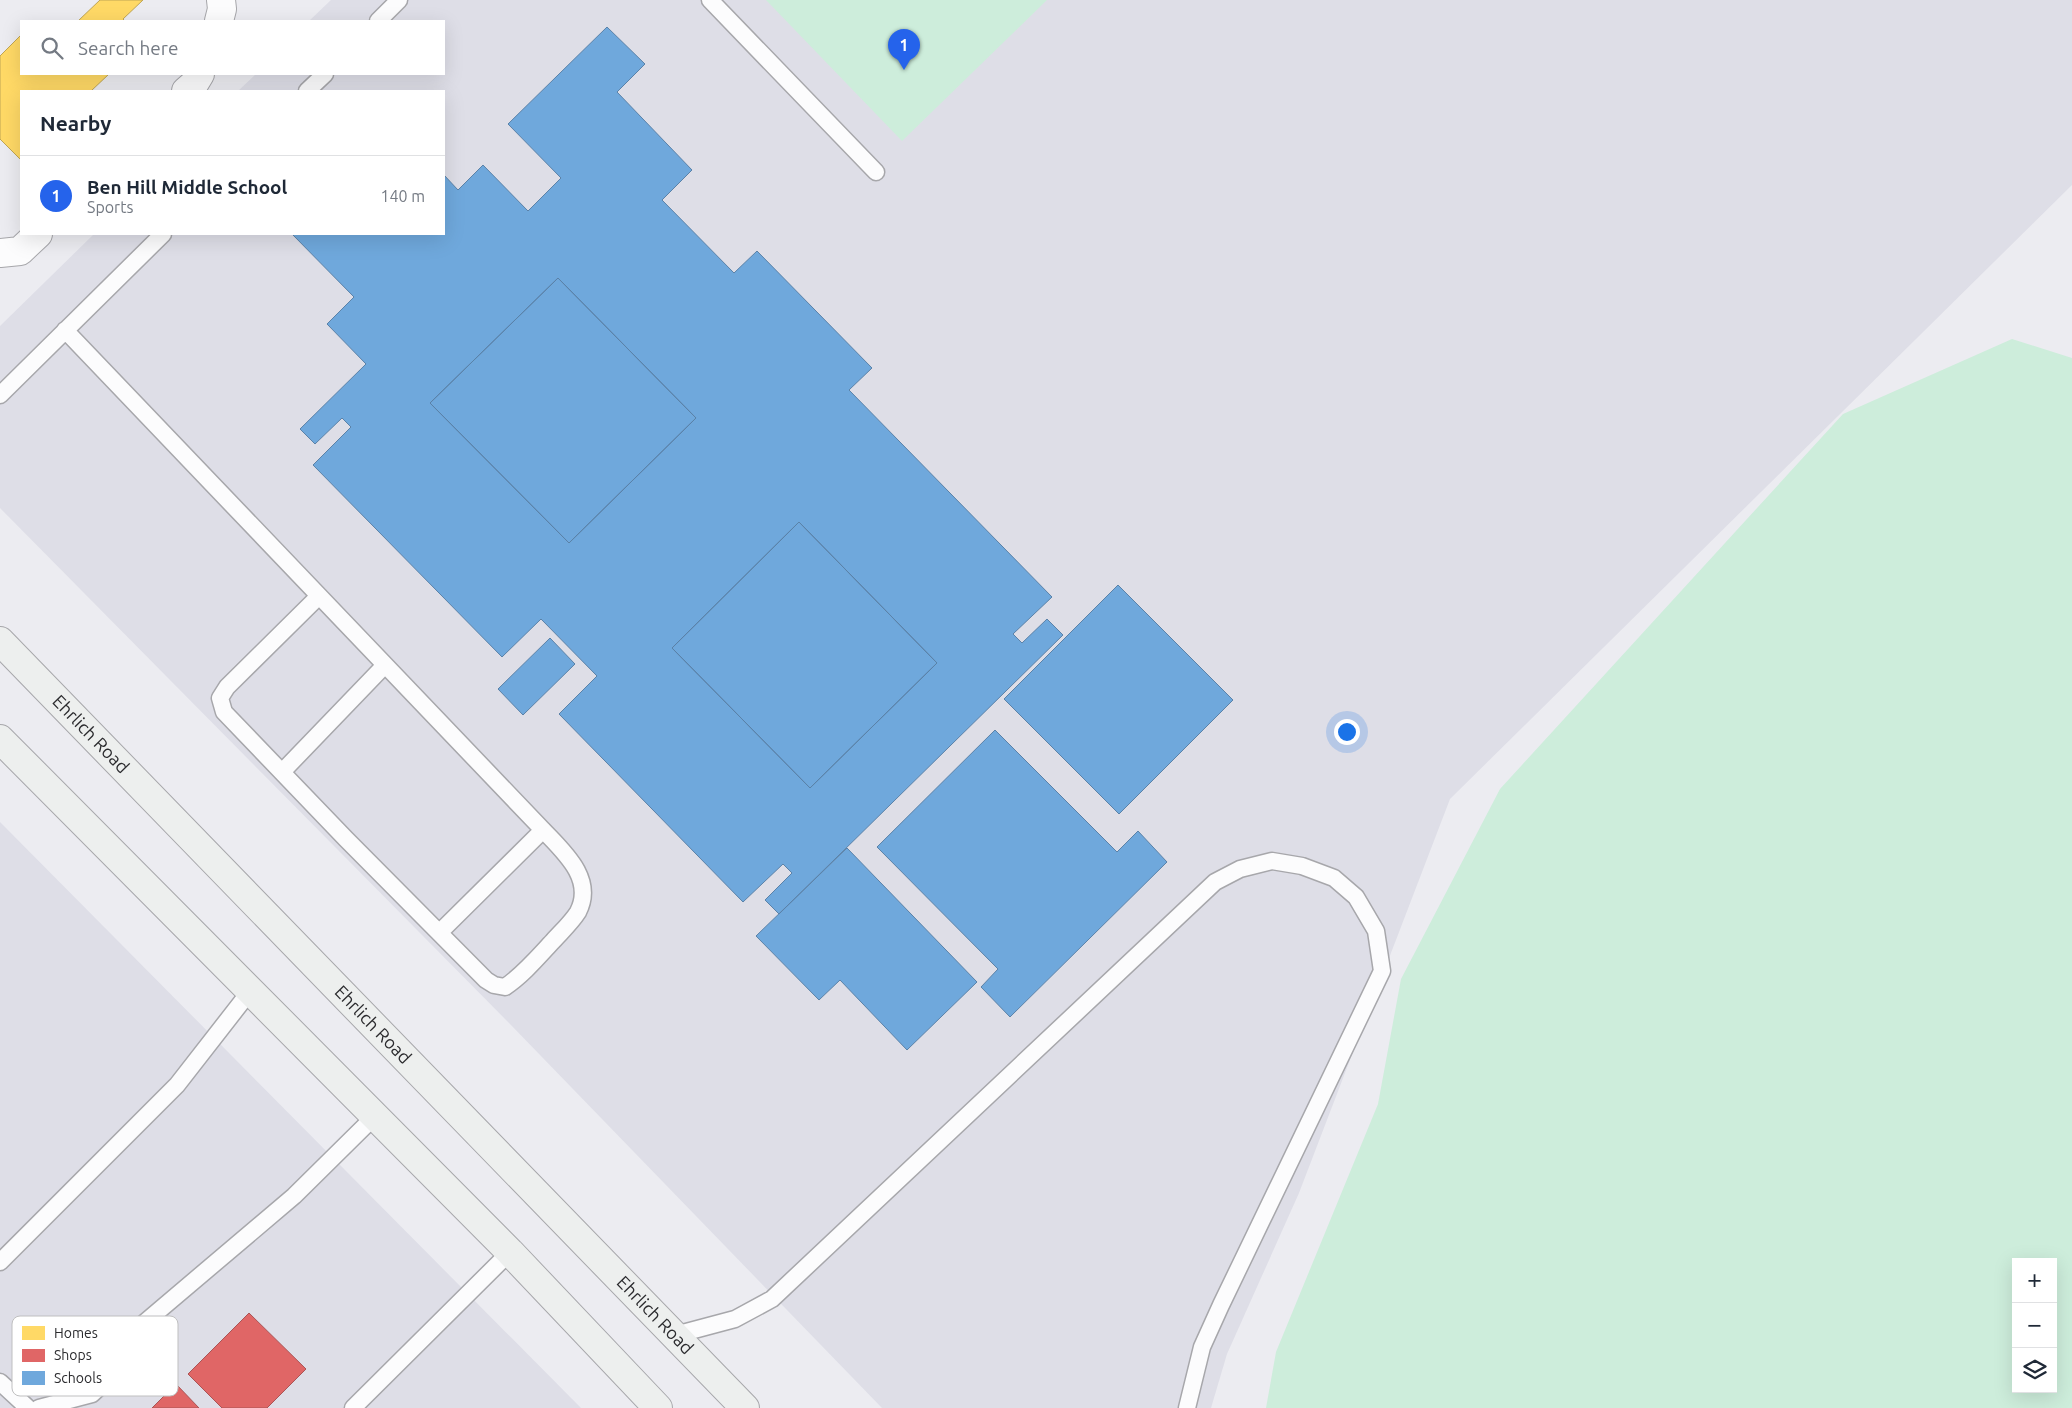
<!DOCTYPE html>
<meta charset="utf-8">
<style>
:root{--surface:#fff;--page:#f2f2f3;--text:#1f2937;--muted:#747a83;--line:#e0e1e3;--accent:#2563eb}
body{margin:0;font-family:Ubuntu,sans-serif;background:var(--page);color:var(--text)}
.controls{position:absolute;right:15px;bottom:15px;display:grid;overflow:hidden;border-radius:0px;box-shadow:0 5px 20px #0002}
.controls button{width:45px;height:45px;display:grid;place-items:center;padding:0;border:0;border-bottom:1px solid var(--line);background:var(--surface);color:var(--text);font:25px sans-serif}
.you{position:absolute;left:1346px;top:731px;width:18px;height:18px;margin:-12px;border:4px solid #fff;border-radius:50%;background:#1a73e8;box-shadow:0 0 0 8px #1a73e833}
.badge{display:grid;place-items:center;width:32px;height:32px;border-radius:50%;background:var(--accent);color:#fff;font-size:16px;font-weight:700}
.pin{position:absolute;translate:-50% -41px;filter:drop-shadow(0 1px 2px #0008)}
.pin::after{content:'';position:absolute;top:26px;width:18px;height:15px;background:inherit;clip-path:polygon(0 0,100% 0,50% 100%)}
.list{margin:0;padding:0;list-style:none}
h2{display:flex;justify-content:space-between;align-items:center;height:65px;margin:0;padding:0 20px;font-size:21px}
h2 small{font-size:16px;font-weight:400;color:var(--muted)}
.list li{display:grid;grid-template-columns:32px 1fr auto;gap:15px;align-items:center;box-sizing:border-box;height:80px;padding:0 20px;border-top:1px solid var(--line)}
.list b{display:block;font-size:19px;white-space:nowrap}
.list p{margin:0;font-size:16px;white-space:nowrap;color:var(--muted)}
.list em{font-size:16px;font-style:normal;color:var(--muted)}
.icon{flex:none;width:28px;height:28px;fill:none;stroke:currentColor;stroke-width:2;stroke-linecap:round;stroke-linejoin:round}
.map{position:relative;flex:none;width:2072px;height:1408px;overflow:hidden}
.search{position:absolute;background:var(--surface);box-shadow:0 5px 20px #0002;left:20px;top:20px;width:425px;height:55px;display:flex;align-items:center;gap:12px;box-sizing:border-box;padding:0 18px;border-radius:0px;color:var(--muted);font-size:19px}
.panel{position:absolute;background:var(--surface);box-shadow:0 5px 20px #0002;left:20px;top:90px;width:425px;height:145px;border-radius:0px}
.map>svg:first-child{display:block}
</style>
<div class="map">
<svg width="2072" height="1408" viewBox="0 0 2072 1408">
<rect width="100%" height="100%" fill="#ececf1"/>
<path fill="#dedee7" d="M331 0H2072V185L1450 799 1299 1193 1227 1354 1211 1408H882L509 1023 0 508V326L94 234H444V91H238L256 74H444V21H309Z
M0 822 581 1408H0Z"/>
<path fill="#cdeddb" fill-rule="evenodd" d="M766 0H1047L902 141Z
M2012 339 2072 358V1408H1266L1276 1352 1378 1104 1401 979 1500 789 1843 414ZM2016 1262H2053V1389H2016Z"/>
<path fill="#ffd966" stroke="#bfa555" d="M100 0H143L123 19 125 21H78Z
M21 35V74H109L91 91H21V160L0 139V56Z"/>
<path fill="#e06666" stroke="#aa5455" d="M249 1313 306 1369 267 1408H222L188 1374Z
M176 1384 199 1408H152Z"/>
<path fill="#6fa8dc" stroke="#5b82a8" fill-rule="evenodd" d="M607 27 645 64 617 92 692 170 662 200 734 273 757 251 872 368 849 390 1052 597 1013 634 1022 643 1047 619 1063 635 779 914 765 900 792 873 783 864 743 902 559 714 597 676 541 619 502 657 313 465 351 427 342 418 315 444 300 429 366 364 327 324 354 297 292 234H444V175L458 190 483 165 528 211 561 178 508 124ZM558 278 696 418 569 543 430 403ZM799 522 937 663 810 788 672 648Z
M558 278 696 418 569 543 430 403Z
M799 522 937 663 810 788 672 648Z
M1118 585 1233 700 1119 814 1004 699Z
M550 638 575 664 523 715 498 689Z
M995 730 1117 852 1138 831 1167 862 1010 1017 981 987 998 969 877 847Z
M847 848 977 982 907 1050 840 980 819 1000 756 936Z"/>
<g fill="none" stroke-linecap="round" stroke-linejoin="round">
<defs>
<path id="service" d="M710 0 876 172
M378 21 399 0
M307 91 325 74
M65 330 543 830C564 852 595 879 578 912 571 923 561 932 553 941 538 957 523 975 505 987L494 985 486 980 346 839 224 712 220 698 227 687 319 596
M0 395 163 234
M282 772 385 665
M440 932 543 830
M0 1262 177 1085 251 990
M675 1335 735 1319 772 1299 1215 882 1240 869 1272 861 1302 866 1334 878 1356 897 1376 931 1382 971 1221 1305 1202 1347 1187 1408
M0 1382 28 1408
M39 1408 92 1394 123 1365 130 1335 294 1196 375 1116
M353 1408 510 1252"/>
<path id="minor" d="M219 21 222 9 221 0
M186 91 194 84 200 74
M0 253 20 251 38 234"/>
<g id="secondary">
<path id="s1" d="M0 641 745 1408"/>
<path d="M0 739 510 1252 658 1408"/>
</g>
</defs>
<use href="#service" stroke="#a7a7ab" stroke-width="19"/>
<use href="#minor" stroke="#a7a7ab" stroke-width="30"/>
<use href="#secondary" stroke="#a7a7ab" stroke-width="30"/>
<use href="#service" stroke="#fcfcfd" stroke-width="16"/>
<use href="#minor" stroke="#fcfcfd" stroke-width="28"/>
<use href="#secondary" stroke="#edefee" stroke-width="28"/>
</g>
<g text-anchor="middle" stroke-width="5" stroke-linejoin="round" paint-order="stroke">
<g font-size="18" fill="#2b2b2e" stroke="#fff">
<text dy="6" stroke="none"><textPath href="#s1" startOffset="130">Ehrlich Road</textPath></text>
<text dy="6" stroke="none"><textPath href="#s1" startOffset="535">Ehrlich Road</textPath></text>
<text dy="6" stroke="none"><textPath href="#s1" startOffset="940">Ehrlich Road</textPath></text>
</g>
</g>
<rect x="12" y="1316" width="166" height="80" rx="8" fill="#fff" stroke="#bfbfc0" stroke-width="1"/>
<rect x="22" y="1326" width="23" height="14" fill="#ffd966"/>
<rect x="22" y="1349" width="23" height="13" fill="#e06666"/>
<rect x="22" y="1371" width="23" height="14" fill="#6fa8dc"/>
<g font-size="14" fill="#2b2b2e">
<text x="54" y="1338">Homes</text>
<text x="54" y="1360">Shops</text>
<text x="54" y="1383">Schools</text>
</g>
</svg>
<div class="controls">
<button>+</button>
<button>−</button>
<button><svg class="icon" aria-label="layers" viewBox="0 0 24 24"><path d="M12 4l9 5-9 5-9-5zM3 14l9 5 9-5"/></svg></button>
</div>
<div class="you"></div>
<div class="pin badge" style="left:904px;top:70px">1</div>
<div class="search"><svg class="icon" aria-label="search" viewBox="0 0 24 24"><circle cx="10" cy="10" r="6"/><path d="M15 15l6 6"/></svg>Search here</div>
<section class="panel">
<h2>Nearby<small></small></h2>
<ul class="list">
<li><span class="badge">1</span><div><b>Ben Hill Middle School</b><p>Sports</p></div><em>140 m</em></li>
</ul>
</section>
</div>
